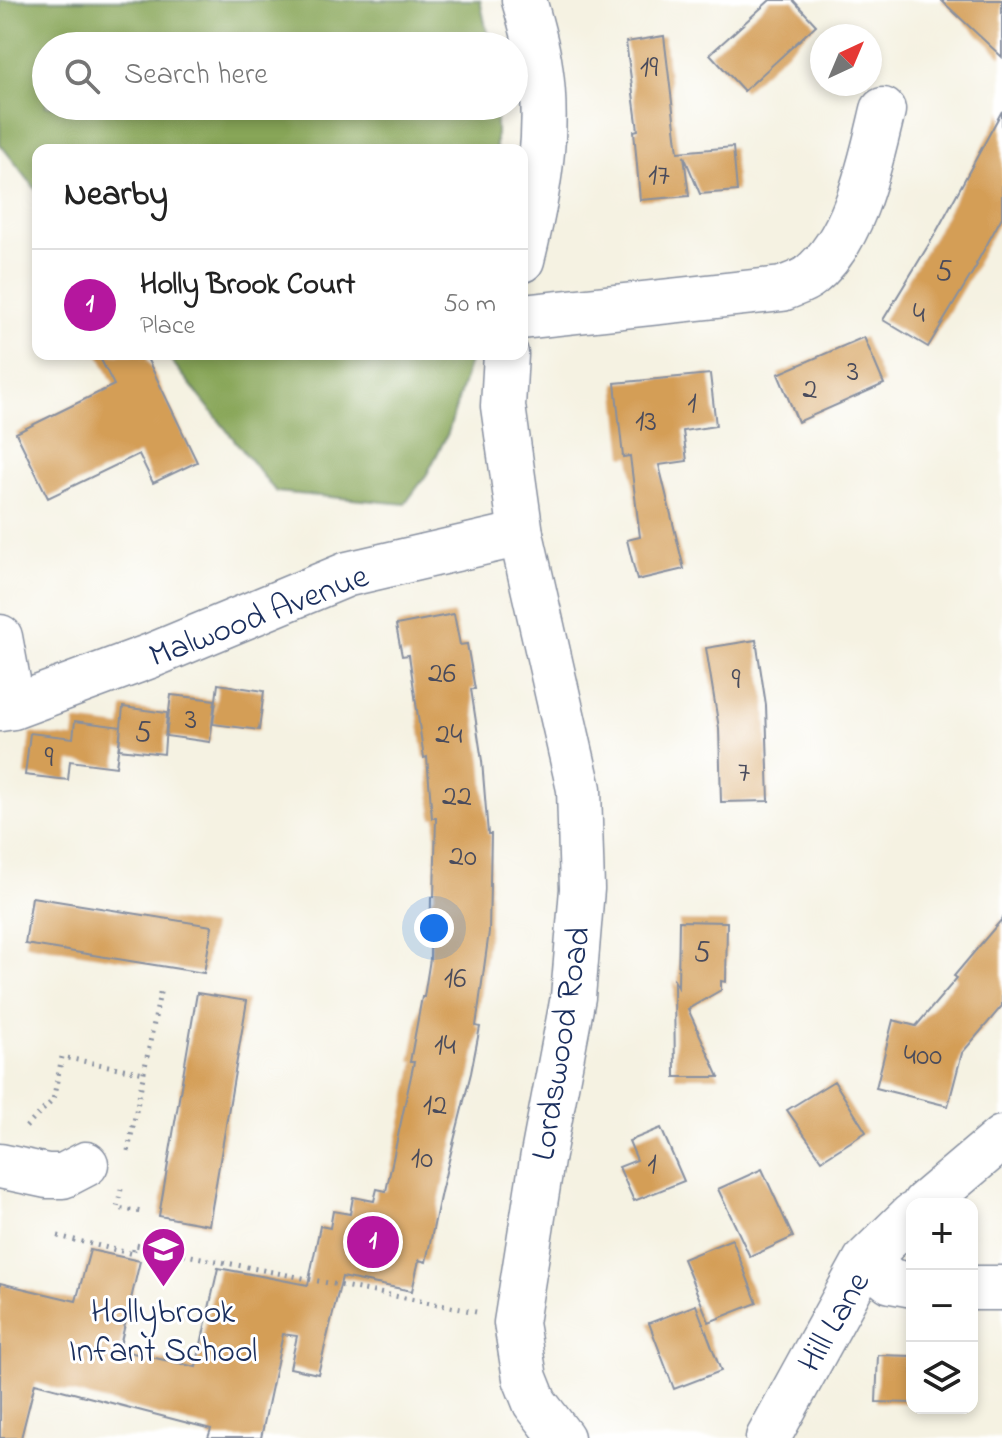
<!DOCTYPE html>
<meta charset="utf-8">
<style>
:root{--surface:#fff;--page:#f6f6f6;--text:#222;--muted:#767676;--line:#e0e0e0;--accent:#b5179e}
body{margin:0;font-family:"Indie Flower",sans-serif;background:var(--page);color:var(--text)}
.controls{position:absolute;right:24px;bottom:24px;display:grid;overflow:hidden;border-radius:16px;box-shadow:0 4px 12px #0003}
.controls button{width:72px;height:72px;display:grid;place-items:center;padding:0;border:0;border-bottom:2px solid var(--line);background:var(--surface);color:var(--text);font:40px sans-serif}
.compass{position:absolute;left:810px;top:24px;width:72px;height:72px;border-radius:50%;background:var(--surface);box-shadow:0 4px 12px #0003;rotate:44deg}
.you{position:absolute;left:434px;top:928px;width:28px;height:28px;margin:-20px;border:6px solid #fff;border-radius:50%;background:#1a73e8;box-shadow:0 0 0 12px #1a73e833}
.badge{display:grid;place-items:center;width:52px;height:52px;border-radius:50%;background:var(--accent);color:#fff;font-size:26px;font-weight:700}
.pin{position:absolute;translate:-50% -50%;border:4px solid #fff;box-shadow:0 2px 8px #0006}
.list{margin:0;padding:0;list-style:none}
h2{display:flex;justify-content:space-between;align-items:center;height:104px;margin:0;padding:0 32px;font-size:34px}
h2 small{font-size:26px;font-weight:400;color:var(--muted)}
.list li{display:grid;grid-template-columns:52px 1fr auto;gap:24px;align-items:center;box-sizing:border-box;height:112px;padding:0 32px;border-top:2px solid var(--line)}
.list b{display:block;font-size:30px;white-space:nowrap}
.list p{margin:0;font-size:26px;white-space:nowrap;color:var(--muted)}
.list em{font-size:26px;font-style:normal;color:var(--muted)}
.icon{flex:none;width:44px;height:44px;fill:none;stroke:currentColor;stroke-width:2;stroke-linecap:round;stroke-linejoin:round}
.map{position:relative;flex:none;width:1002px;height:1438px;overflow:hidden}
.search{position:absolute;background:var(--surface);box-shadow:0 4px 12px #0003;left:32px;top:32px;width:496px;height:88px;display:flex;align-items:center;gap:20px;box-sizing:border-box;padding:0 28px;border-radius:44px;color:var(--muted);font-size:30px}
.panel{position:absolute;background:var(--surface);box-shadow:0 4px 12px #0003;left:32px;top:144px;width:496px;height:216px;border-radius:16px}
.map>svg:first-child{display:block}
</style>
<div class="map">
<svg width="1002" height="1438" viewBox="0 0 1002 1438">
<rect width="100%" height="100%" fill="#fff"/>
<filter id="ink" filterUnits="userSpaceOnUse"><feTurbulence type="fractalNoise" baseFrequency=".0125" numOctaves="2"/><feDisplacementMap in="SourceGraphic" scale="16" xChannelSelector="R" yChannelSelector="G"/><feConvolveMatrix kernelMatrix="1 2 1 2 8 2 1 2 1" color-interpolation-filters="sRGB"/></filter>
<filter id="wash" filterUnits="userSpaceOnUse"><feTurbulence type="fractalNoise" baseFrequency=".006" numOctaves="4" result="noise"/><feDisplacementMap in="SourceGraphic" scale="32" xChannelSelector="R" yChannelSelector="G"/><feGaussianBlur stdDeviation="1.8" result="paint"/><feColorMatrix in="noise" values="0 0 0 0 0 0 0 0 0 0 0 0 0 0 0 0 0 1.4 0 .05"/><feComposite in="paint" operator="in"/></filter>
<g filter="url(#wash)">
<rect width="100%" height="100%" fill="#f5f2e2"/>
<path fill="#88a659" stroke="#526a5c" stroke-width="2" d="M0 0H480L490 46H46V106H496V150H38V192L0 144Z
M166 354H472L448 433 427 474 405 504 276 492Z"/>
<g id="blocks">
<path fill="#d49e57" d="M770 0H793L816 25 744 91 710 54Z
M941 0H1002V57Z
M664 36 678 152 733 147 737 191 700 194 684 156 689 196 640 200 634 131 638 130 626 42Z
M1002 111V217L976 264 977 265 928 347 883 320 934 236Z
M864 337 884 384 798 422 778 374Z
M98 354H145L197 462 153 483 139 454 48 498 16 433 114 385Z
M710 374 716 426 683 431 687 461 659 465 684 569 637 580 627 540 640 537 630 456 623 457 615 383Z
M454 614 460 645 467 644 475 689H471L482 761 488 834H491L489 932 476 1026 480 1027 471 1073 441 1192 426 1262 419 1260 412 1291 342 1277 318 1374 290 1368 297 1336 283 1334 261 1438H208L211 1429 35 1383 21 1438H0V1283L76 1301 90 1250 140 1261 119 1350 196 1367 218 1268 308 1285 320 1226 330 1228 333 1211 350 1214 353 1197 374 1201 377 1189 386 1191 414 1062H410L422 997H424L430 959 431 897H434L436 818H432L427 757 424 758 409 655 402 656 396 625Z
M756 640 766 705 769 801 721 802 719 728 706 648Z
M218 684 264 691 259 730 213 724Z
M171 695 215 700 210 742 166 736Z
M123 707 167 713 164 754 119 749 121 727 116 767 70 761 68 780 25 775 30 733 73 738 75 721 121 727Z
M32 897 212 926 204 973 25 944Z
M1002 919V1006L962 1053 948 1106 876 1088 893 1020 916 1026 957 978 954 976Z
M679 921 727 922 726 982 721 981V990L688 1009 719 1077H675L674 980 678 987Z
M197 993 247 1001 209 1225 159 1216Z
M834 1081 866 1132 822 1160 787 1110Z
M661 1128 684 1181 634 1201 619 1167 637 1160 629 1141Z
M762 1169 793 1237 750 1257 718 1189Z
M732 1239 757 1303 709 1322 683 1259Z
M696 1305 721 1371 674 1389 649 1323Z
M878 1355 912 1356V1403L876 1402Z"/>
</g>
</g>
<g filter="url(#ink)">
<use href="#blocks" fill-opacity="0" stroke="#8890a0" stroke-width="2"/>
<g fill="none" stroke-linecap="round" stroke-linejoin="round">
<defs>
<path id="street" d="M522 317 782 289C791 285 803 282 810 276 855 240 870 164 883 110
M0 637 13 707
M0 709 13 707 153 655 348 574 521 534
M0 1166 47 1176H63L86 1164
M924 1204 1002 1138
M865 1261 891 1281 912 1285
M972 1288H1002
M768 1438 865 1261 912 1215"/>
<path id="secondary" d="M522 260C538 196 550 132 540 66 537 44 530 21 524 0
M506 354 503 406 521 534 579 789 582 889 573 997 542 1160 516 1323 525 1378 535 1403 562 1438"/>
</defs>
<use href="#street" stroke="#8890a0" stroke-width="47"/>
<use href="#secondary" stroke="#8890a0" stroke-width="47"/>
<path stroke="#8890a0" stroke-width="5" stroke-dasharray="2 6" stroke-linecap="butt" d="M26 1127 53 1100 62 1057 144 1073
M128 1151 161 988
M121 1189 117 1208 142 1212
M58 1236 133 1254 135 1245 476 1312"/>
<use href="#street" stroke="#fff" stroke-width="44"/>
<use href="#secondary" stroke="#fff" stroke-width="44"/>
</g>
</g>
<defs>
<symbol id="school-pin" viewBox="-11 -11 22 30"><path d="M0 17L-7.5 6A9.5 9.5 0 1 1 7.5 6Z" fill="#b5179e" stroke="#fff"/><path d="M0-5L7-2L0 1L-7-2ZM-4 1L0 2.5L4 1V4Q0 6-4 4Z" fill="#fff"/></symbol>
</defs>
<g fill-rule="evenodd">
<use href="#school-pin" x="138" y="1224" width="51" height="69"/>
</g>
<g text-anchor="middle" stroke-width="6" stroke-linejoin="round" paint-order="stroke">
<g font-size="30" fill="#494b5c">
<text x="649" y="76">19</text>
<text x="659" y="184">17</text>
<text x="944" y="280">5</text>
<text x="919" y="322">4</text>
<text x="853" y="380">3</text>
<text x="810" y="398">2</text>
<text x="692" y="412">1</text>
<text x="646" y="430">13</text>
<text x="442" y="682">26</text>
<text x="736" y="688">9</text>
<text x="191" y="728">3</text>
<text x="143" y="741">5</text>
<text x="449" y="743">24</text>
<text x="49" y="766">9</text>
<text x="744" y="781">7</text>
<text x="457" y="805">22</text>
<text x="463" y="865">20</text>
<text x="702" y="961">5</text>
<text x="455" y="987">16</text>
<text x="445" y="1054">14</text>
<text x="923" y="1064">400</text>
<text x="435" y="1114">12</text>
<text x="422" y="1167">10</text>
<text x="652" y="1173">1</text>
</g>
<g font-size="34" fill="#1b2f5e" stroke="#fff">
<text transform="translate(258 614) rotate(-21)" y="12">Malwood Avenue</text>
<text transform="translate(559 1043) rotate(-81)" y="12">Lordswood Road</text>
<text transform="translate(832 1321) rotate(-60)" y="12">Hill Lane</text>
</g>
<g font-size="34" fill="#1b2f5e" stroke="#fff">
<text x="163" y="1322">Hollybrook<tspan x="163" dy="39">Infant School</tspan></text>
</g>
</g>
</svg>
<div class="controls">
<button>+</button>
<button>−</button>
<button><svg class="icon" aria-label="layers" viewBox="0 0 24 24"><path d="M12 4l9 5-9 5-9-5zM3 14l9 5 9-5"/></svg></button>
</div>
<svg class="compass" viewBox="-18 -18 36 36"><path d="M0-13l5 13h-10z" fill="#e53935"/><path d="M0 13l5-13h-10z" fill="#767676"/></svg>
<div class="you"></div>
<div class="pin badge" style="left:373px;top:1242px">1</div>
<div class="search"><svg class="icon" aria-label="search" viewBox="0 0 24 24"><circle cx="10" cy="10" r="6"/><path d="M15 15l6 6"/></svg>Search here</div>
<section class="panel">
<h2>Nearby<small></small></h2>
<ul class="list">
<li><span class="badge">1</span><div><b>Holly Brook Court</b><p>Place</p></div><em>50 m</em></li>
</ul>
</section>
</div>
